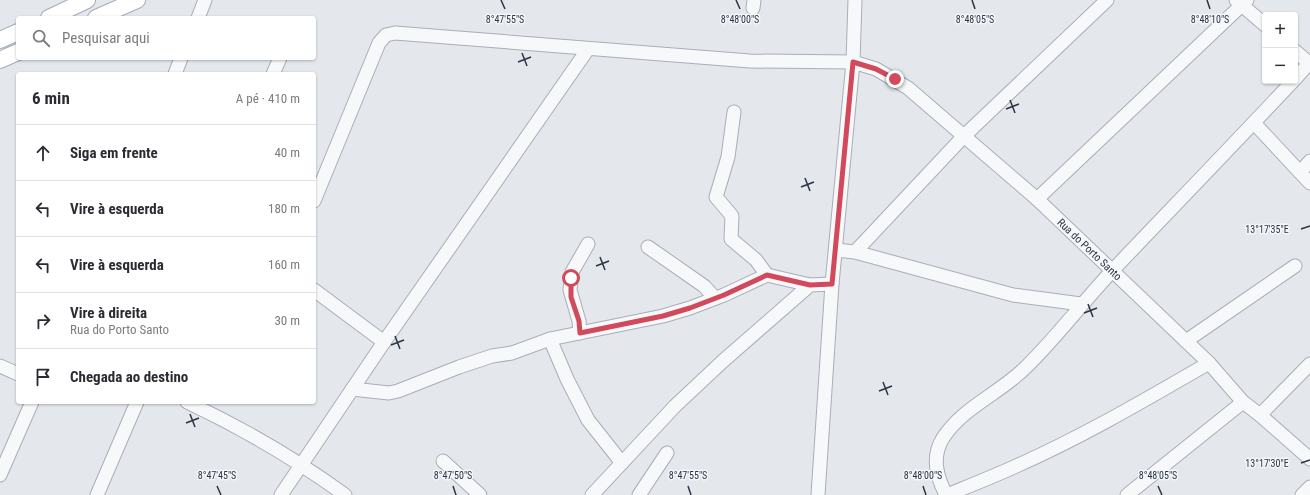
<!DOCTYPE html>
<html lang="pt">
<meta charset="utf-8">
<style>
:root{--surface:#fff;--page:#f2f2f3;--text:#2b2b33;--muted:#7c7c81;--line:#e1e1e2}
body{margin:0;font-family:"Roboto Condensed",sans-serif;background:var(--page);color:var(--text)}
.controls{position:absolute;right:12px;top:12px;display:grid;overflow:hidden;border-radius:4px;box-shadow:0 1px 3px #0004}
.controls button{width:36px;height:36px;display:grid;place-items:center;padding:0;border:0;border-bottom:1px solid var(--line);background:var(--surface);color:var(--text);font:20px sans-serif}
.stop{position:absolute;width:12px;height:12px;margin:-9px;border:3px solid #d1495b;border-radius:50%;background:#fff}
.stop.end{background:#d1495b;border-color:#fff;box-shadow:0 1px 4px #0008}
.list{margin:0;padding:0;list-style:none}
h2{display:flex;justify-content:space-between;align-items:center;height:52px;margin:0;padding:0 16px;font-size:17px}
h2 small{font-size:13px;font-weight:400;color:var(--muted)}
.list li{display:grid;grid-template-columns:26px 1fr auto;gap:12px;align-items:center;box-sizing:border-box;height:56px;padding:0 16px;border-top:1px solid var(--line)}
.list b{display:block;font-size:15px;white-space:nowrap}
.list p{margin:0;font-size:13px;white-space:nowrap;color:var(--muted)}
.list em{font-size:13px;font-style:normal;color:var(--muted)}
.icon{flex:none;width:22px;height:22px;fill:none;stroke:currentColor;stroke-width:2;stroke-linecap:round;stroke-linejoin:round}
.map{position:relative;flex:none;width:1310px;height:495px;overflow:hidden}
.search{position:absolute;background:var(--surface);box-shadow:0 1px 3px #0004;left:16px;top:16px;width:300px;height:44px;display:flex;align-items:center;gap:10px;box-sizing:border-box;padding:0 14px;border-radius:4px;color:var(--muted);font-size:15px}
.panel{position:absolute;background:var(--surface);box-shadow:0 1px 3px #0004;left:16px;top:72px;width:300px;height:332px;border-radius:4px}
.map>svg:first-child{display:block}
</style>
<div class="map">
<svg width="1310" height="495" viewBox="0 0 1310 495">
<rect width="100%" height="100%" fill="#e4e7ec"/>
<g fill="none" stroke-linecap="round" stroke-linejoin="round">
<defs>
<g id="minor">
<path d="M1236 0 1265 25"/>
<path d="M753 8 754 0"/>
<path d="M198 18 205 0"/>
<path d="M1295 51 1309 63"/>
<path d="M175 74 181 58"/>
<path d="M273 74 280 58"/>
<path d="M1295 79 1310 62"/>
<path d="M734 112 728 157 716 197 732 216 731 239 756 260 767 275"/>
<path d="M1254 123 1310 183"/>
<path d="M1300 172 1310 161"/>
<path d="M1037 199 1247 0"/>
<path id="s1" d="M314 201 379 43 386 35 395 33 750 61 853 62 876 69 908 88 1037 199 1209 363 1243 402 1260 415 1310 459"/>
<path d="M648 247 704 286 715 298"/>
<path d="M836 250 855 252 964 136 1107 0"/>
<path d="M855 252 1013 295 1081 304"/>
<path d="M314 290 384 342"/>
<path d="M580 333 579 321 570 290 572 272 588 244"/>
<path d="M550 339 567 379 588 420 622 463"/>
<path d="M1186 341 1295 266"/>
<path d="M0 366 18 374"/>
<path d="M352 389 389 393 398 391 459 367 492 356 512 353 550 339 663 316 690 308 724 295 767 275 810 285"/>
<path d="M187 402C244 429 294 458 345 495"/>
<path d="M1260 415 1310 364"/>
<path d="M443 461 480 495"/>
<path d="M0 475 32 402"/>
<path d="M97 495 137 402"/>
<path d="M281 495 384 342 588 49"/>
<path d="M592 495 675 406 723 361 810 285 832 284"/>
<path d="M639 495 667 453"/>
<path d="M818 495 832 284 853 62 855 0"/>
<path d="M946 495C937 477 931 457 943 438 963 407 999 394 1025 368 1056 338 1082 303 1112 271 1172 208 1233 145 1293 81"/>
<path d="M947 495C969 486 992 477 1014 467 1082 437 1145 400 1209 363"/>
<path d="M1127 495 1243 402"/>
<path d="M1302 495 1310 487"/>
</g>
<path id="major" d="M49 18 87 0
M96 18 137 0
M0 40 18 32
M0 60 18 52"/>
</defs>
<use href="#minor" stroke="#a9aeb7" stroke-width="15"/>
<use href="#major" stroke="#a3abb8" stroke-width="18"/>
<use href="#minor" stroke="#f7f8fa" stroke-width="13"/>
<use href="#major" stroke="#fff" stroke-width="16"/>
</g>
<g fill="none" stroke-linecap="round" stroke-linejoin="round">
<path stroke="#d1495b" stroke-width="5" d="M571 278V297L579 321 580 333 663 316 690 308 724 295 767 275 810 285 832 284 853 62 876 69 895 79"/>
</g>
<path fill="none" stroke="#2b3445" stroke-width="1.5" d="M501 0 505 9M736 0 740 9M972 0 975 9M1207 0 1210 9M522 53 527 66M518 62 531 57M1010 100 1015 113M1006 109 1019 104M805 178 810 191M801 187 814 182M1301 229 1310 226M600 257 605 270M596 266 609 261M1088 304 1093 317M1084 313 1097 308M395 336 400 349M391 345 404 340M883 382 888 395M879 391 892 386M190 414 195 427M186 423 199 418M1301 463 1310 460M217 486 221 495M453 486 456 495M688 486 691 495M923 486 926 495M1158 486 1162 495"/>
<g text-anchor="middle" stroke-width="3" stroke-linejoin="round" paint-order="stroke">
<g font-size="11" fill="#2b3445" stroke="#f4f6f9">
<text dy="4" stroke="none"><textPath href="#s1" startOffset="954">Rua do Porto Santo</textPath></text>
</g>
</g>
<g font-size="10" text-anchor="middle" fill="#2b3445" stroke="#f4f6f9" stroke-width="3" stroke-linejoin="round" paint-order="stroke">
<text x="505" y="23">8°47'55"S</text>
<text x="740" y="23">8°48'00"S</text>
<text x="975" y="23">8°48'05"S</text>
<text x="1210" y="23">8°48'10"S</text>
<text x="1267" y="233">13°17'35"E</text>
<text x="1267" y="467">13°17'30"E</text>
<text x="217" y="479">8°47'45"S</text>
<text x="453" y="479">8°47'50"S</text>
<text x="688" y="479">8°47'55"S</text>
<text x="923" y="479">8°48'00"S</text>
<text x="1158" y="479">8°48'05"S</text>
</g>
</svg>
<div class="controls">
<button>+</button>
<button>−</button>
</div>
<div class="stop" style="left:571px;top:278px"></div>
<div class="stop end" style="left:895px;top:79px"></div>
<div class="search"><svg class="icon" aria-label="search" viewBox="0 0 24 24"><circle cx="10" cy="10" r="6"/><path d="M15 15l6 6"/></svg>Pesquisar aqui</div>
<section class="panel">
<h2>6 min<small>A pé · 410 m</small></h2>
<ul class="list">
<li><svg class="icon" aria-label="ahead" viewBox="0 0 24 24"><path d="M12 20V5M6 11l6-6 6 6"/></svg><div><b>Siga em frente</b></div><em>40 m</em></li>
<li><svg class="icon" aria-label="left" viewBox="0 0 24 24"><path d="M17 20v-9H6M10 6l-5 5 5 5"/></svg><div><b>Vire à esquerda</b></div><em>180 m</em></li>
<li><svg class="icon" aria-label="left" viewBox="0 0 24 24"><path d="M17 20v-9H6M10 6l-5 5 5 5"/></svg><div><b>Vire à esquerda</b></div><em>160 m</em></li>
<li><svg class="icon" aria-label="right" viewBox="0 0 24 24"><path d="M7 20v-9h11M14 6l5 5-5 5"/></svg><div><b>Vire à direita</b><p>Rua do Porto Santo</p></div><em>30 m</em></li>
<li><svg class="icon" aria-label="arrive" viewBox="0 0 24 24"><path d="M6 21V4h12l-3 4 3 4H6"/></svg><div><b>Chegada ao destino</b></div></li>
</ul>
</section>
</div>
